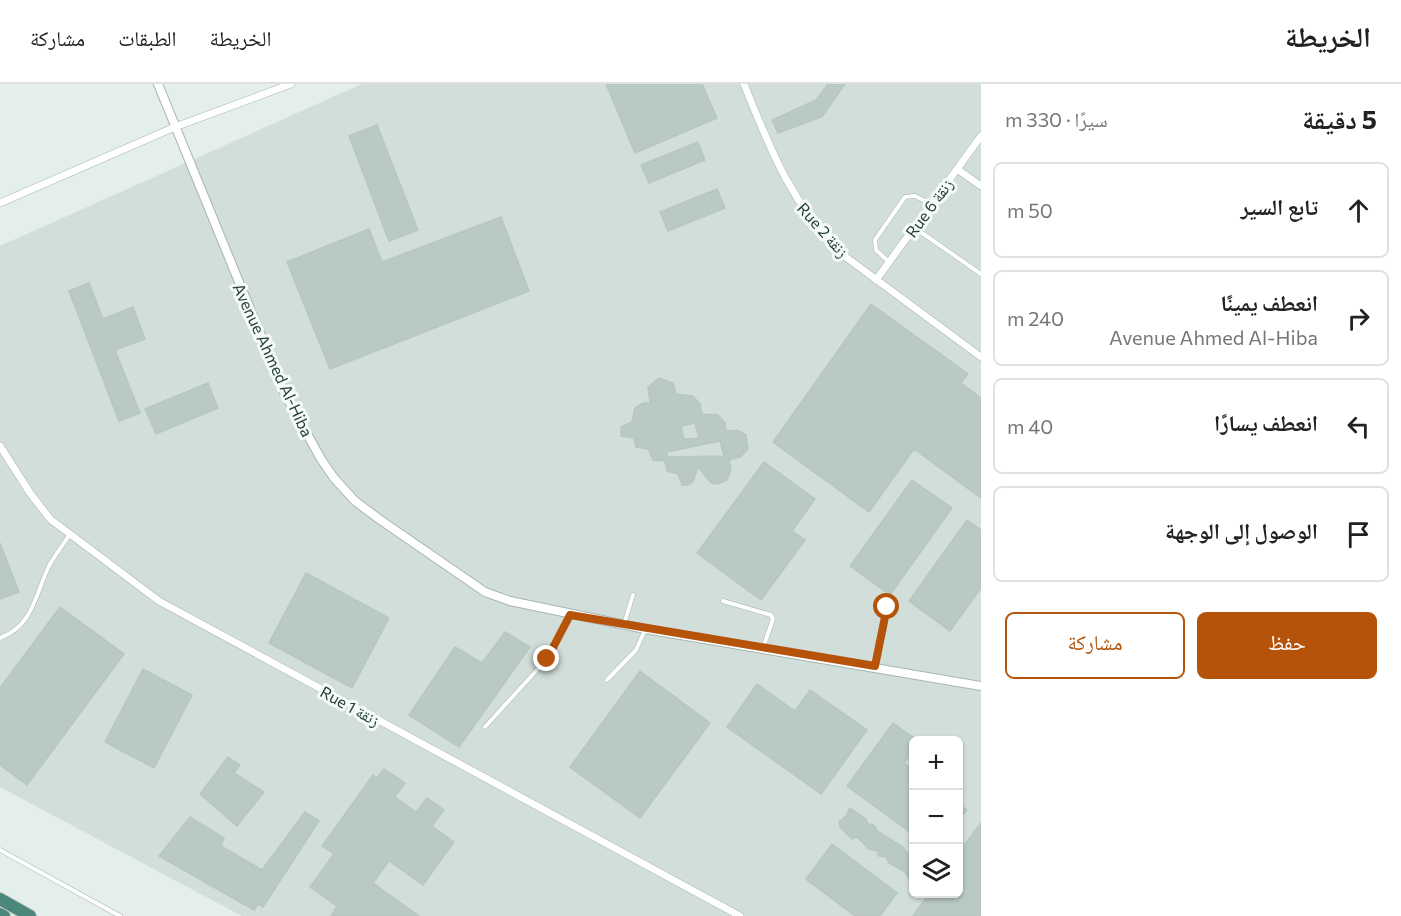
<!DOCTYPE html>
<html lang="ar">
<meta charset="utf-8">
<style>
:root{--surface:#fff;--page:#f2f2f2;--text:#222;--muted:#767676;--line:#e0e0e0;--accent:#b45309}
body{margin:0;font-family:Commissioner,"Noto Naskh Arabic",sans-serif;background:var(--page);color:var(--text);direction:rtl}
.controls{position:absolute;right:18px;bottom:18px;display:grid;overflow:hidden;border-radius:9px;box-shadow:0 2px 4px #0004}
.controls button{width:54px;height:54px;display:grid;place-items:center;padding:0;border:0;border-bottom:2px solid var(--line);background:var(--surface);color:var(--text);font:30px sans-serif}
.stop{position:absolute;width:18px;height:18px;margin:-14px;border:4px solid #b45309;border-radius:50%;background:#fff}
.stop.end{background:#b45309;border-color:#fff;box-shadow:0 2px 6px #0008}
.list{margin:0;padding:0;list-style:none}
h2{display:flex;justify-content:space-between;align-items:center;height:78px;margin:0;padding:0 24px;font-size:26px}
h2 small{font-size:20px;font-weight:400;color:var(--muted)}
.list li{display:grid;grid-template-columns:39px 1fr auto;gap:18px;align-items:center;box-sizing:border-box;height:96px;margin:0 12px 12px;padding:0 12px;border:2px solid var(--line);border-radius:9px}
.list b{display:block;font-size:22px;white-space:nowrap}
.list p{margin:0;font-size:20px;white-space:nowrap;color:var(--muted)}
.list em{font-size:20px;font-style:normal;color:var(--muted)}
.actions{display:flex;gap:12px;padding:18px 24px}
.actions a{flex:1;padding:14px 0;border:2px solid var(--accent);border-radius:9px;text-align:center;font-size:21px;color:var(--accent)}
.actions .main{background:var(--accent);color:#fff}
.icon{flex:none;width:33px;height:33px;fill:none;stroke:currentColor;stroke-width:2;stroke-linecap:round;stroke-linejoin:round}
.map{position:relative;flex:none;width:981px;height:832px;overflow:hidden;direction:ltr}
header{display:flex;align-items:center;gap:36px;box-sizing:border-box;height:84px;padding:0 30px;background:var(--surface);border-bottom:2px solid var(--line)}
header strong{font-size:28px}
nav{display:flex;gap:33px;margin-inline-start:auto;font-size:21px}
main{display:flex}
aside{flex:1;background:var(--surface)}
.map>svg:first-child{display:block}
</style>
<header>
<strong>الخريطة</strong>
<nav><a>الخريطة</a><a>الطبقات</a><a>مشاركة</a></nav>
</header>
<main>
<aside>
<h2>5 دقيقة<small>سيرًا · 330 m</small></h2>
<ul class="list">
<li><svg class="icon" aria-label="ahead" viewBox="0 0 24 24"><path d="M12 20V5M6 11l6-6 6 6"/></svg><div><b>تابع السير</b></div><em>50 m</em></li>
<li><svg class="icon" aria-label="right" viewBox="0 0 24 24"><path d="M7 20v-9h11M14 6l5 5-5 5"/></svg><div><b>انعطف يمينًا</b><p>Avenue Ahmed Al-Hiba</p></div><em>240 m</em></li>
<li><svg class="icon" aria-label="left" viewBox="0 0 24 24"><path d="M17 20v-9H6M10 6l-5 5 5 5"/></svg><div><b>انعطف يسارًا</b></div><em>40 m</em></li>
<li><svg class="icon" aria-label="arrive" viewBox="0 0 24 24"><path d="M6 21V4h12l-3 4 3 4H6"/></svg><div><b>الوصول إلى الوجهة</b></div></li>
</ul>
<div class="actions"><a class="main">حفظ</a><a>مشاركة</a></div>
</aside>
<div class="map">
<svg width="981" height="832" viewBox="0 0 981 832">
<rect width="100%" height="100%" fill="#e4eeea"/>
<path fill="#d2ded9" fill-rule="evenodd" d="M362 0H981V832H242L0 703V162ZM914 656H958V810H914Z"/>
<path fill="#b9c9c3" stroke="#b6c8c1" stroke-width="1.5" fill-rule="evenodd" d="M606 0H702L717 34 635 69Z
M828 0H845L822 33 778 49 772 36 816 16Z
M377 41 418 146 389 157 349 52Z
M698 58 705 76 649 99 641 81Z
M717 105 725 124 668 147 660 128Z
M501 133 529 207 330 285 287 178 369 145 382 178Z
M89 199 103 235 133 223 145 255 115 266 140 329 119 337 69 207Z
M871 220 968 290 961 299 981 314V414L914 365 869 428 773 358Z
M659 294 673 299 676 310 693 312 700 320 702 330 718 331 725 339 726 347 737 346 746 351 748 365 740 373 729 376 731 386 727 396 718 400 711 399 698 383 693 398 688 401H682L678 390 667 387 665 377 653 376 648 365 636 363 634 354 621 352V343L632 338 635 324 643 319H650L648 303ZM695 339 699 354 684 355 681 342ZM720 357 724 372 667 373V368Z
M208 299 218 324 156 350 145 325Z
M764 378 815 415 792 447 805 456 761 516 697 469Z
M912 396 952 424 890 511 850 482Z
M967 436 981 446V504L950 547 909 517Z
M0 459 19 508 0 515Z
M306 489 389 534 352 604 269 559Z
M60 523 124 570 27 701 0 681V604Z
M505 548 530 563 459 663 409 631 455 563 482 579Z
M143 585 192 611 154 684 105 658Z
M640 587 710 639 640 734 570 683Z
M757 600 795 627 810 606 867 646 821 710 727 643Z
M893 639 914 654V666L904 679 914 686V751L847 702Z
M228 673 240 681 234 689 264 708 237 742 200 710Z
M384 685 405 699 395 713 416 728 427 714 444 726 432 742 454 758 423 801 389 777 373 799 419 832H331L337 822 310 803 334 770 322 762 373 691 377 694Z
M958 720 967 726 958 737Z
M850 724 866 735 868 740 874 741 877 747 903 763 906 768 914 769V776L907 786H914V803L905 788 889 779 886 773 879 772 877 767 869 765 857 753 852 755 840 743 839 738 846 732Z
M305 728 319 737 263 823 258 820 254 826 159 772 190 733 224 754 221 762 262 786Z
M981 739V832H913L929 810H958V769Z
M832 760 897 809 880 832H855L806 795Z"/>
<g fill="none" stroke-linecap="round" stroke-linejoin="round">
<defs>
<path id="service" d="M915 144 981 190
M889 178 876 166 875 156 905 113 915 112 931 120
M723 517 771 531 773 535 763 564
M624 540 633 511
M0 554C33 542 35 511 49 482 55 471 63 461 70 450
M875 582 887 523
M607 596 636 566 645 546
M485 643 547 575 570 531
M0 766 120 832"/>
<path id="minor" d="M744 0C772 69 789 116 843 171L981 273
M957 85 981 102
M0 119 175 43 291 0
M876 196 981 52
M0 362 30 409 50 435 159 517 740 832"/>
<path id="tertiary" d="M158 0 284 308 321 375 334 394 355 417 379 435 485 508 510 517 645 545 981 602"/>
<path id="trunk" d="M0 815 30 832
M0 830 4 832"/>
</defs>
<use href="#service" stroke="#a6b6b1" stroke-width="5"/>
<use href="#minor" stroke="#a6b6b1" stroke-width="8"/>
<use href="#tertiary" stroke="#a6b6b1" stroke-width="10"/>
<use href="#trunk" stroke="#c1cac8" stroke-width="14"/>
<use href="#service" stroke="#fff" stroke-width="4"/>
<use href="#minor" stroke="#fff" stroke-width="7"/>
<use href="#tertiary" stroke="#fff" stroke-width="8"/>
<use href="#trunk" stroke="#4b887b" stroke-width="12"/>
</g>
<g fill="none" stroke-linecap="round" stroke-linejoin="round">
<path stroke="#b45309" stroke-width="8" d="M547 575 570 531 875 582 887 523"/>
</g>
<g text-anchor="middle" stroke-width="6" stroke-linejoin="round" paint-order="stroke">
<g font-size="16" fill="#234039" stroke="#f5faf8">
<text transform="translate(929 124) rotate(-54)" y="6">Rue 6 زنقة</text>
<text transform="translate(823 146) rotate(48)" y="6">Rue 2 زنقة</text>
<text transform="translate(273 276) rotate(65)" y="6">Avenue Ahmed Al-Hiba</text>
<text transform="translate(350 622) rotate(29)" y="6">Rue 1 زنقة</text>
</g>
</g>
</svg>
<div class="controls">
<button>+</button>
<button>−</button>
<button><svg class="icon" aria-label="layers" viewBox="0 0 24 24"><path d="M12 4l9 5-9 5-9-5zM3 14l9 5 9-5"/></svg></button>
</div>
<div class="stop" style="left:887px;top:523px"></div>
<div class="stop end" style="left:547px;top:575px"></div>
</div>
</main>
